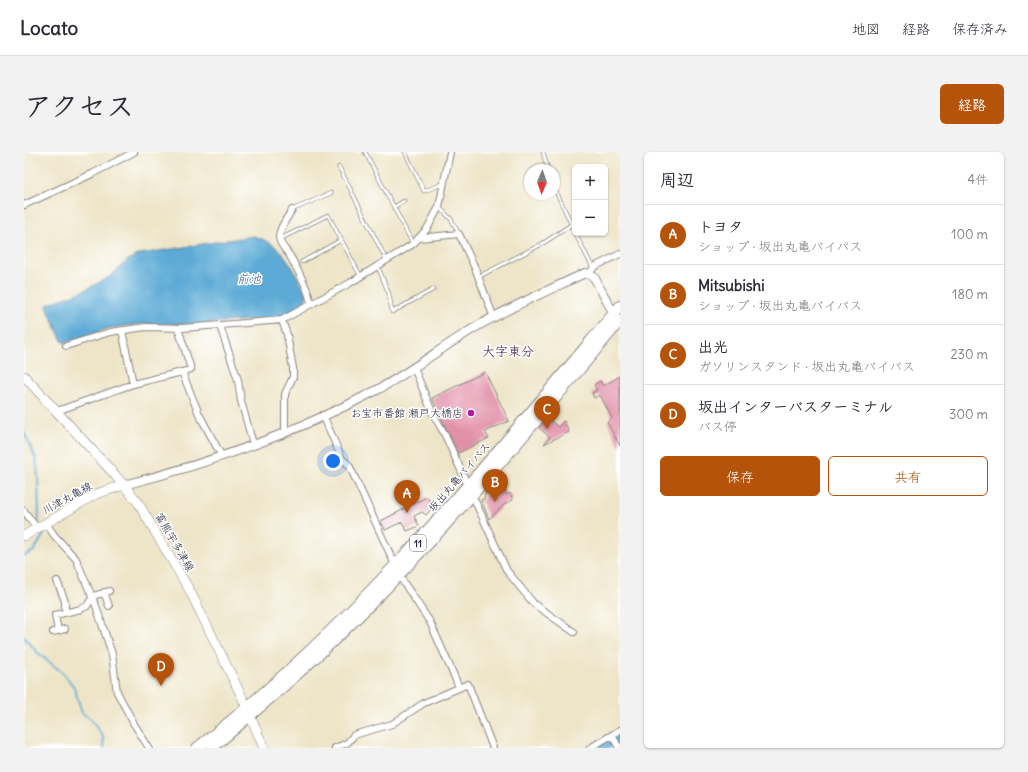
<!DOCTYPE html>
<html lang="ja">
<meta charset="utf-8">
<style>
:root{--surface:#fff;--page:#f2f2f3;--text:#2b2b33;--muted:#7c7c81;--line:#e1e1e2;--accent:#b45309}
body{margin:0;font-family:Delius,"Klee One",sans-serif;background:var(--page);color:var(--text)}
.controls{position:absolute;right:12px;top:12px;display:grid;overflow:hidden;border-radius:6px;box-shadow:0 1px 3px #0004}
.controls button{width:36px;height:36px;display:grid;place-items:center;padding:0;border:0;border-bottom:1px solid var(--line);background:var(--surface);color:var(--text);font:20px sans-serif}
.compass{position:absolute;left:500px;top:12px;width:36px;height:36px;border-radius:50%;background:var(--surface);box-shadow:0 1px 3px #0004;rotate:182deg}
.you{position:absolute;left:309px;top:309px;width:14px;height:14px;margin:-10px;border:3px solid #fff;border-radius:50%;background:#1a73e8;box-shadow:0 0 0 6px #1a73e833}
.badge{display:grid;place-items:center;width:26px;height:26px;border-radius:50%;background:var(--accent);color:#fff;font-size:13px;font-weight:700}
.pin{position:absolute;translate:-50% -33px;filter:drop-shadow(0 1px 2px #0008)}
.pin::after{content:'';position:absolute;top:21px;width:14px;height:12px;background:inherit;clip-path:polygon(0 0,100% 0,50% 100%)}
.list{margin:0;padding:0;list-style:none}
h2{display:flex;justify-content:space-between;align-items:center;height:52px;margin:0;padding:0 16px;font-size:17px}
h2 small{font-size:13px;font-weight:400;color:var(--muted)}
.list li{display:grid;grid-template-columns:26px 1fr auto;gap:12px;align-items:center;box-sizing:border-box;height:60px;padding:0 16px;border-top:1px solid var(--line)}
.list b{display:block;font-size:15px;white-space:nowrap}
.list p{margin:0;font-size:13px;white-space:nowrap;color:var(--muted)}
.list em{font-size:13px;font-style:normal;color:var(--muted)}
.actions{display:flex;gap:8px;padding:12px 16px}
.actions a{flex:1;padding:9px 0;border:1px solid var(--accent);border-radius:6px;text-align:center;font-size:14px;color:var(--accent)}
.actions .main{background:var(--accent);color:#fff}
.map{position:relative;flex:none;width:596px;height:596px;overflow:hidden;border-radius:6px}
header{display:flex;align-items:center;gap:24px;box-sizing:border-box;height:56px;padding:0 20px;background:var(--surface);border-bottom:1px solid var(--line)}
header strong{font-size:19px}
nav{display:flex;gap:22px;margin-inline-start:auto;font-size:14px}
.intro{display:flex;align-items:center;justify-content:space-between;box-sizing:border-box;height:96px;padding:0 24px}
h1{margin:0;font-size:28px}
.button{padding:10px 18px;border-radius:6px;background:var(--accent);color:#fff;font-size:14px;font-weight:700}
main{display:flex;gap:24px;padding:0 24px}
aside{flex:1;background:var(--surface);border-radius:6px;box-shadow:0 1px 3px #0004}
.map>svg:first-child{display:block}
</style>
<header>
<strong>Locato</strong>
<nav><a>地図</a><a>経路</a><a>保存済み</a></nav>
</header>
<div class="intro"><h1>アクセス</h1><a class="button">経路</a></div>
<main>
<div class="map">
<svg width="596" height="596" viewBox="0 0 596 596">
<rect width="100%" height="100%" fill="#fff"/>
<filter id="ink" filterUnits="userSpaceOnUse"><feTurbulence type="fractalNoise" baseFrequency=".025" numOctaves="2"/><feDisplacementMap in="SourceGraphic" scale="8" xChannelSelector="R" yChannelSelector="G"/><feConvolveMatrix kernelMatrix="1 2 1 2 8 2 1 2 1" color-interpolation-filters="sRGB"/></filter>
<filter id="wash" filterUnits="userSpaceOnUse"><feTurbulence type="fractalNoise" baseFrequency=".012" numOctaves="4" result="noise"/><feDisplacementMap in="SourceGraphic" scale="16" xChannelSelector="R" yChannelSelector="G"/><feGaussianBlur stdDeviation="0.9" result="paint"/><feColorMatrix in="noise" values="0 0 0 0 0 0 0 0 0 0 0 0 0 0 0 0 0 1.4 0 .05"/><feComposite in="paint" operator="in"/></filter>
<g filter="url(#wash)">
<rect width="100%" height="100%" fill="#eee5c8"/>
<path fill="#5baad5" stroke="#3e6688" d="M229 84C262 93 267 115 283 142L280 152 260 164 253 166 174 172H117L86 176 40 191 38 189 23 155 24 152 57 140 87 124 104 108 116 102Z"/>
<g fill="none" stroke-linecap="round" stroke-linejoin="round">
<path stroke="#5baad5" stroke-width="2" d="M0 280 12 307 14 324 15 369
M0 404 10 399 21 380V378
M0 485 14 501 40 522 50 535 58 561 67 567 79 585 80 596"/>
<path stroke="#5baad5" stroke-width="11" d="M576 596 596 584"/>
</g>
<g id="blocks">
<path fill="#e28fa9" d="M461 220 485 269 461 280 465 286 434 301 408 246Z
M596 224V294L583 270 588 266 576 243 570 246 568 241 573 238 570 233 576 229 579 234Z
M524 266 534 275 540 269 545 280 520 292 526 285 515 276Z
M472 333 479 336 483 343 486 341 489 348 481 352 465 367 457 348 460 347 463 336Z
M403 345 409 355 402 363 398 360 390 364 395 374 383 379 378 370 361 378 357 369Z"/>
</g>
</g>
<g filter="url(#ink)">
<use href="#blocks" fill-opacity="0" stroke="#888482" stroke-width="1"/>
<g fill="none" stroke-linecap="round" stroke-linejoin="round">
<defs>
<path id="service" d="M341 0 389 92
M381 0 400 39 419 32
M519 0 524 18
M315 15 363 109
M530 35 551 80
M370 55 380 49
M415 55 427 67 435 82
M268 58 307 41
M551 81 569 116
M256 87 304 63 337 125
M278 110 317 88
M354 115 365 142 368 160 410 137
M454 125 518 92 547 73"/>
<path id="minor" d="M0 53 68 22 110 0
M268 58C263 66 255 76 255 86 256 93 262 98 266 104 274 119 284 135 287 152
M395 86 435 82 451 116 470 166
M565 122 570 115 596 102
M196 174 214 228 217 249 229 292
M154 176 167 217 158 220
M98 178 109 232
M42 194 86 180 122 175 159 176 258 168
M390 216 409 262 420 281 483 419 510 452 550 480
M33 259 109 232 158 220 175 262 197 303
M299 263 318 307 325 313 378 428 406 470 435 535
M261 279V242L269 225V216L263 183 258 168 326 131 389 92 403 77 415 55 426 0
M0 359 13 376
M22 371 30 383 52 407 72 454 88 502 93 540 110 572 125 596
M33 429 41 449V461
M80 440 85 454
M34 479 31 463 57 457 63 454 69 444 85 439
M29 480 41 477
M588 583 595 596
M311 596 323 591 330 583 368 572 400 551 444 532 469 596
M566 596 596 578"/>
<path id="tertiary" d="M100 333C187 311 276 279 355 237 387 219 416 197 447 178 483 156 523 139 561 121L570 125 592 166"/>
<path id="secondary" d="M0 224 91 323 113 349 166 439 218 545 240 596
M0 384 72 342 100 333"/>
<path id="trunk" d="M173 596C337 468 463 312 596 154
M188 596C238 554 288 511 334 465 427 372 512 270 596 169"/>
</defs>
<use href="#service" stroke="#888482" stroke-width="4.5"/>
<use href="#minor" stroke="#888482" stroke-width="8"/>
<use href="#tertiary" stroke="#888482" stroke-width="10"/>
<use href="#secondary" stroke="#888482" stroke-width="10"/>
<use href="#trunk" stroke="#888482" stroke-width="12"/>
<use href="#service" stroke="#fff" stroke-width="3"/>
<use href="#minor" stroke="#fff" stroke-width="6"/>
<use href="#tertiary" stroke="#fff" stroke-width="8"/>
<use href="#secondary" stroke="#fff" stroke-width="9"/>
<use href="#trunk" stroke="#fff" stroke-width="10"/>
</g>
</g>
<circle fill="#b5179e" stroke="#fff" stroke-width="1.5" cx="447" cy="261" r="4"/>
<g text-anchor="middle" stroke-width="3" stroke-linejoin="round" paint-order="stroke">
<rect fill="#fff" stroke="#646476" stroke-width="1" x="386" y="383" width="16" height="16" rx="3"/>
<g font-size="10" font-weight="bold" fill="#22223b">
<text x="394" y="395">11</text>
</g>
<g font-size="11" fill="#22223b" stroke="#fff" text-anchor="end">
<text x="439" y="265">お宝市番館 瀬戸大橋店</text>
</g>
<g font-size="11" fill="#22223b" stroke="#fff">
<text transform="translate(435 325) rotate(-49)" y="4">坂出丸亀バイパス</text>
<text transform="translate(43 346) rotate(-29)" y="4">川津丸亀線</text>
<text transform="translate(151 390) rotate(60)" y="4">富熊宇多津線</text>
</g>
<g font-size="12" font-style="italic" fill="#3c5f80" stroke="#fff">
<text x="225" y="131">前池</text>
</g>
<g font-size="13" font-weight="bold" fill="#654862" stroke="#fff">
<text x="484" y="204">大字東分</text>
</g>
</g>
</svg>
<div class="controls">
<button>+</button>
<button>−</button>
</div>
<svg class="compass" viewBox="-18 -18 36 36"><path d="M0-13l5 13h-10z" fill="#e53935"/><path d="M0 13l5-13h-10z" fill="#7c7c81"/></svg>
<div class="you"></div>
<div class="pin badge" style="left:383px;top:361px">A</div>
<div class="pin badge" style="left:471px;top:350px">B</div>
<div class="pin badge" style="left:523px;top:277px">C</div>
<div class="pin badge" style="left:137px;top:534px">D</div>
</div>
<aside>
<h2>周辺<small>4件</small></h2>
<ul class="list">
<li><span class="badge">A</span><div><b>トヨタ</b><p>ショップ · 坂出丸亀バイパス</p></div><em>100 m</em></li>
<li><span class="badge">B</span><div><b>Mitsubishi</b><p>ショップ · 坂出丸亀バイパス</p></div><em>180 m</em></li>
<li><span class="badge">C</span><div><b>出光</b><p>ガソリンスタンド · 坂出丸亀バイパス</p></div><em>230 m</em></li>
<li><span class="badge">D</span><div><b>坂出インターバスターミナル</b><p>バス停</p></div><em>300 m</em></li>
</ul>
<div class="actions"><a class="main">保存</a><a>共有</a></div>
</aside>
</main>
